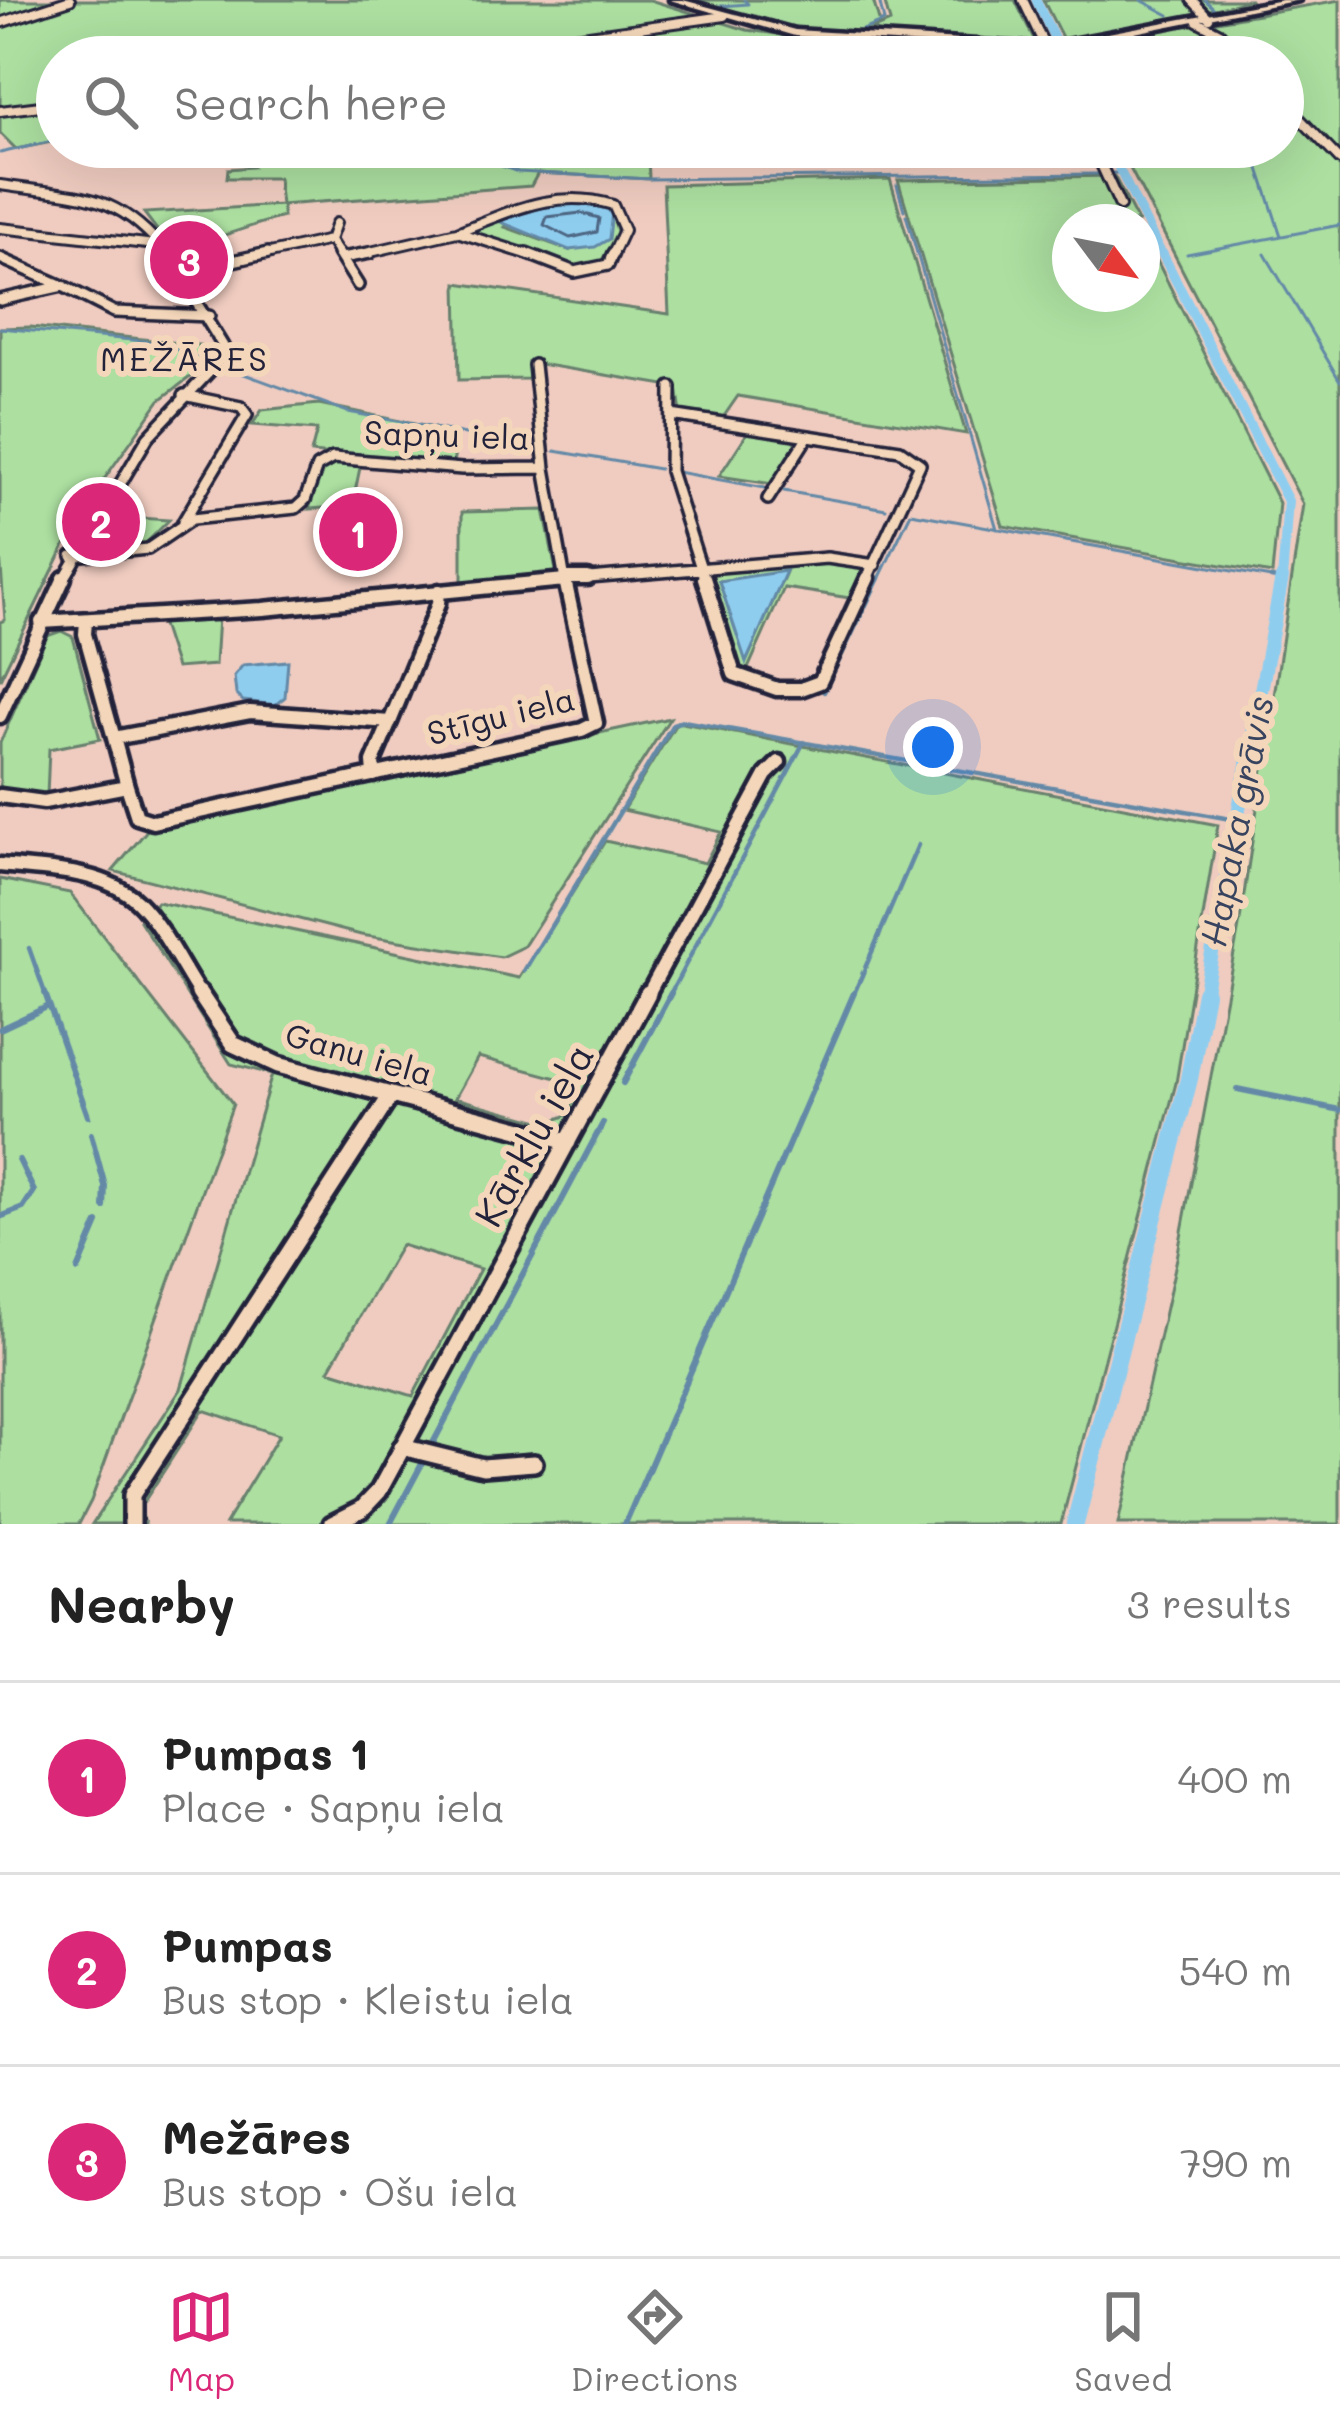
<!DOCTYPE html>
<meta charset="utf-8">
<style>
:root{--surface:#fff;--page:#f2f2f2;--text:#222;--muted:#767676;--line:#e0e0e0;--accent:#db2777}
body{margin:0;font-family:Mali,sans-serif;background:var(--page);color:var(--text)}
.compass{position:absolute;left:1052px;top:204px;width:108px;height:108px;border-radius:50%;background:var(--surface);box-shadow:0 12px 48px #0002;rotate:122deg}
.you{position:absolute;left:933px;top:747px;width:42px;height:42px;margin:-30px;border:9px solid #fff;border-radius:50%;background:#1a73e8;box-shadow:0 0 0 18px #1a73e833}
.badge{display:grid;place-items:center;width:78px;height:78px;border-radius:50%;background:var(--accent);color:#fff;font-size:39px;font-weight:700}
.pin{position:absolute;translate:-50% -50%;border:6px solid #fff;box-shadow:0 3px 12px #0006}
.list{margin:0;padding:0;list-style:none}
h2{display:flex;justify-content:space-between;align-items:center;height:156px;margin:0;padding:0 48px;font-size:51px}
h2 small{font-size:39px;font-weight:400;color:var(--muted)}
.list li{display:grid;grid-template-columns:78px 1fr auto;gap:36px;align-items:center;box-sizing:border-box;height:192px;padding:0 48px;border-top:3px solid var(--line)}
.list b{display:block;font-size:45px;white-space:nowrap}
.list p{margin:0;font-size:39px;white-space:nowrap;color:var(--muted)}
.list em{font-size:39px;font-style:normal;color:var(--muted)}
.icon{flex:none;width:66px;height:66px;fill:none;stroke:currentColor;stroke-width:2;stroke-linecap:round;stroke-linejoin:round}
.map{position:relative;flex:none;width:1340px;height:1524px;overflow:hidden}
.search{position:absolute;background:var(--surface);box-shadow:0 12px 48px #0002;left:36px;right:36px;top:36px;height:132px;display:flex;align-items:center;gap:30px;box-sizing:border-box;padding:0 42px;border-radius:66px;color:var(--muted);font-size:45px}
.sheet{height:732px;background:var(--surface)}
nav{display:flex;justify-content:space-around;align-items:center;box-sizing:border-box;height:168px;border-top:3px solid var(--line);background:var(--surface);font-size:33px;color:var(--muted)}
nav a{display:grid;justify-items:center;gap:6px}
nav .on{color:var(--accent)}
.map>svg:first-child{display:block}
</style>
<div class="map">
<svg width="1340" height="1524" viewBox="0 0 1340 1524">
<rect width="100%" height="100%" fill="#f0ccc0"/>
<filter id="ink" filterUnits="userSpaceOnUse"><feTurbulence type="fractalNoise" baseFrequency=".00833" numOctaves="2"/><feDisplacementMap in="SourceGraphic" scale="24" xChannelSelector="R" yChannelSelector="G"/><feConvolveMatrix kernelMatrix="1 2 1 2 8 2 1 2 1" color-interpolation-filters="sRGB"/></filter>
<g filter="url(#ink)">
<path fill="#acdfa0" stroke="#67806e" stroke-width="3" fill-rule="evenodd" d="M0 0H650L747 30 838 42 799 57H514V47L395 57H57V141L16 149 0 133Z
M678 0H873L880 24 868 31 890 22 884 0H1015L1036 43 797 31Z
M1043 0H1252L1178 18 1188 26 1340 0V1524H1118L1177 1258 1240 921 1303 504 1119 147H1283V57H1072Z
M182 147 600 151 654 147 648 155 649 179 538 173 531 186 282 205 283 217C245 226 208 245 169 246L144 213 281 205 278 178H227L228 169 253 167 252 160 178 153Z
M1114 176 1138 222H1070V294H1142V231L1279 503 1272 574 1003 526 898 180Z
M890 179 966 434 738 396 722 419 681 413 677 387 528 362 529 379 459 380 457 283 669 314 663 185Z
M574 199 612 209 617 232 598 268C552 270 511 241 467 232L493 216ZM565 202 569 250 505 227 519 211Z
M31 327 208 346 206 365 160 400 81 512 0 679V622L5 620 0 554V328Z
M319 404 457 433 453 466 311 453 317 430 252 425 262 410Z
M750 429 801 437 773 484 719 476Z
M338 461 361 463 352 506 309 509 322 469Z
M544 510 557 576 462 586V512Z
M108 516 169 520 144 545 90 551Z
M833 561 866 567 850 598 784 588 746 673 739 672 706 573ZM786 572 747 660 719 581Z
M218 617 215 665 176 668 161 622Z
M61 631 73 637 100 739 49 749 47 796 0 788V743L47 636Z
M670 718 524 946 501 957 361 935 113 871 148 829Z
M677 722 1218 825 1176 1083 1061 1524H225L279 1435 203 1410 140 1508 145 1524H92L181 1389 272 1074 231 1064 140 921 157 902 519 978 605 841 705 863 721 832 623 810ZM478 1057 579 1084 568 1115 547 1123 455 1098ZM401 1245 480 1269 413 1396 329 1370Z
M0 879 70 893 233 1104 91 1501 79 1524H0Z"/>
<path fill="#8fcdef" stroke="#6389a7" stroke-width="3" d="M565 202 602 204 612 211 609 239 595 247 569 250 496 220Z
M786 571 746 662 719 581Z
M288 661 285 697 275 705 243 701 236 694 234 676 243 665Z"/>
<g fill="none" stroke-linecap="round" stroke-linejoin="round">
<path stroke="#4e6683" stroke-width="3" d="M581 213 599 218 597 232 570 238 544 225 547 217Z"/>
<path stroke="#6389a7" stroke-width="3" d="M1141 0 1169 15
M1205 0 1218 12
M707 7 748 4 744 0
M1227 10 1275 0
M1198 25 1218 43
M850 35 884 21 879 0
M798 57 841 42 1029 52
M449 147 518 172 649 179 1098 174
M1252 147 1281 236
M0 153 57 140
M1110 173H1121
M897 185 904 210
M906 215 997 529
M1187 254 1340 225
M1265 254 1340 381
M0 328 154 342 208 360
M228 368 348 412 535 447
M555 451 659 469
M677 472 765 488
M784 491 886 509
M878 581 911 513 1282 580"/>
<path stroke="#6389a7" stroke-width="4.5" d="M1271 578 1282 580
M824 692 879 578
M29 948 46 996
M524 971 673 724 683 721 1236 820
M669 996 804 742
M853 996 918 845"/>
<path stroke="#6389a7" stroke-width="6" d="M45 993 88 1116
M0 1029 49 1006
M623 1083 671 993
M1237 1089 1340 1110
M91 1134 105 1186 104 1207
M0 1217 23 1208 34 1191 19 1160
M78 1270 98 1223
M390 1524 603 1123
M625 1524 854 993"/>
<path stroke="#8fcdef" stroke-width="9" d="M1036 0 1057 44
M1108 147 1163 256"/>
<path stroke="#8fcdef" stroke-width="10" d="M1162 253 1288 501 1282 581"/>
<path stroke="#8fcdef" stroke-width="14" d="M1204 996 1282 578"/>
<path stroke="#8fcdef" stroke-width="18" d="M1075 1524 1189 1079 1205 993"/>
<defs>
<path id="minor-far3" d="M1023 0 1050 57
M1192 0 1209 18
M1197 21 1220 33 1242 57
M0 23 70 0
M430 57 725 16
M1283 101 1340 160
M0 111 57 104
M1093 147 1120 206
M648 154 1010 151 1008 147
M0 185C77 197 117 189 169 256
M0 228 156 245
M457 232 533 256
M457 232C509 212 557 187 613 205L624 230 612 256
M330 240 340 256
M256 256 330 240 336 223
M353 256 457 232"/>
<path id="minor-far2" d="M338 253 358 285
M526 253 575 272 608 265 613 253
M0 258 63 286
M342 258 370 253
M180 273 268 253
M0 300 63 286 114 312 209 316
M671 387 670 471 705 581
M671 415 900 450 920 464 866 581
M545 468 565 580 827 558 875 565
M768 499 808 436
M183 522 247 415 241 407 184 395
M72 556 148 549 192 519 296 508 305 500 317 467 333 458 462 469 545 468 534 365
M63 581 148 437 212 369 223 346 166 253
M554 581H565"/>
<path id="minor-far1" d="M565 578H588
M704 578 734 674 777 689H801L820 682 868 578
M86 621 85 634 114 738 250 712 390 722 438 604 439 591
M0 716 64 578
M114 738 127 786
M374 775 373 762 390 722
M0 796 44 802 127 786 137 817 153 822 582 730 596 723 565 580 263 609 41 622
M0 865C43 870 102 869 137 901 162 925 181 966 201 996
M647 996 766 775 779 762"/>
<path id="minor" d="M199 993 233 1044 278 1065 568 1142
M402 1447 483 1467 534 1463
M132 1524V1495L391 1095
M332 1524 362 1509 379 1491 648 993"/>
<path id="major" d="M670 0H683L795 30 1045 45 1282 0H1299L1045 51 795 36Z"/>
</defs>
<use href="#minor-far3" stroke="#22223b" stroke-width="14"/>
<use href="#minor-far2" stroke="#22223b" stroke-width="16"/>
<use href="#minor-far1" stroke="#22223b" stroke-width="21"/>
<use href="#minor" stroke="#22223b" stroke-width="24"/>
<use href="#major" stroke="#22223b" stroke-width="9"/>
<use href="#minor-far3" stroke="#f4d7ba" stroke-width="8"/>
<use href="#minor-far2" stroke="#f4d7ba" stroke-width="9"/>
<use href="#minor-far1" stroke="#f4d7ba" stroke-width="12"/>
<use href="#minor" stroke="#f4d7ba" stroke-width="15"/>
<use href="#major" fill="#f4d7ba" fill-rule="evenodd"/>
</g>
</g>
<g text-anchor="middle" stroke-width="12" stroke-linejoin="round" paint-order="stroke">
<g font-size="33" letter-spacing="3" fill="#22223b" stroke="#f4d7ba">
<text x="185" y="371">MEŽĀRES</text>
</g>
<g font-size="33" fill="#22223b" stroke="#f4d7ba">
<text transform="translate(447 435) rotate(2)" y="12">Sapņu iela</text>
<text transform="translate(501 716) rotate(-14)" y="12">Stīgu iela</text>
<text transform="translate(359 1054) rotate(16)" y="12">Ganu iela</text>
</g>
<g font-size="36" font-style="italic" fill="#38445f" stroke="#f4d7ba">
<text transform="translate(1237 821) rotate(-79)" y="13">Hapaka grāvis</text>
</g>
<g font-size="39" fill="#22223b" stroke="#f4d7ba">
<text transform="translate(534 1135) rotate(-61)" y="14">Kārklu iela</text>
</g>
</g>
</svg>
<svg class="compass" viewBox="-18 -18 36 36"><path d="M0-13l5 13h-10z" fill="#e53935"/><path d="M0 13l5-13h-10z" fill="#767676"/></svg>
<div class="you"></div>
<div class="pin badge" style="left:358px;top:532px">1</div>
<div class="pin badge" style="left:101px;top:522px">2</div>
<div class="pin badge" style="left:189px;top:260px">3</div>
<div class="search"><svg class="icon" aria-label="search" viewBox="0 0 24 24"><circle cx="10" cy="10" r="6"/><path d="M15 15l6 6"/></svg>Search here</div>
</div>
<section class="sheet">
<h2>Nearby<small>3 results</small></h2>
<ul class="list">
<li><span class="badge">1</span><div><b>Pumpas 1</b><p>Place · Sapņu iela</p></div><em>400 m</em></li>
<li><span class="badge">2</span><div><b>Pumpas</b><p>Bus stop · Kleistu iela</p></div><em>540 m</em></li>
<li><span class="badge">3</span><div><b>Mežāres</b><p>Bus stop · Ošu iela</p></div><em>790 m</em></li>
</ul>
</section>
<nav>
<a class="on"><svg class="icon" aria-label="map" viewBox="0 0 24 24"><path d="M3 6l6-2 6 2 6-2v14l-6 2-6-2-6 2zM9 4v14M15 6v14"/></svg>Map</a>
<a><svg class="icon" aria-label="directions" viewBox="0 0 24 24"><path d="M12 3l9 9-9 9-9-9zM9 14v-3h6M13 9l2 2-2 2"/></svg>Directions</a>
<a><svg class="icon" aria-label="saved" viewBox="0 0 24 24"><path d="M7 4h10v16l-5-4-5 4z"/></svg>Saved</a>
</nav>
